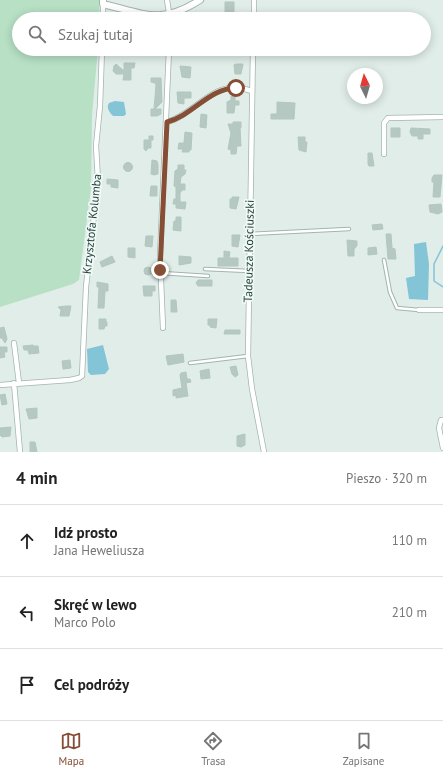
<!DOCTYPE html>
<html lang="pl">
<meta charset="utf-8">
<style>
:root{--surface:#fff;--page:#f2f2f2;--text:#222;--muted:#767676;--line:#e0e0e0;--accent:#854e35}
body{margin:0;font-family:"PT Sans",sans-serif;background:var(--page);color:var(--text)}
.compass{position:absolute;left:347px;top:68px;width:36px;height:36px;border-radius:50%;background:var(--surface);box-shadow:0 2px 10px #0003;rotate:355deg}
.stop{position:absolute;width:12px;height:12px;margin:-9px;border:3px solid #854e35;border-radius:50%;background:#fff}
.stop.end{background:#854e35;border-color:#fff;box-shadow:0 1px 4px #0008}
.list{margin:0;padding:0;list-style:none}
h2{display:flex;justify-content:space-between;align-items:center;height:52px;margin:0;padding:0 16px;font-size:17px}
h2 small{font-size:13px;font-weight:400;color:var(--muted)}
.list li{display:grid;grid-template-columns:26px 1fr auto;gap:12px;align-items:center;box-sizing:border-box;height:72px;padding:0 16px;border-top:1px solid var(--line)}
.list b{display:block;font-size:15px;white-space:nowrap}
.list p{margin:0;font-size:13px;white-space:nowrap;color:var(--muted)}
.list em{font-size:13px;font-style:normal;color:var(--muted)}
.icon{flex:none;width:22px;height:22px;fill:none;stroke:currentColor;stroke-width:2;stroke-linecap:round;stroke-linejoin:round}
.map{position:relative;flex:none;width:443px;height:452px;overflow:hidden}
.search{position:absolute;background:var(--surface);box-shadow:0 2px 10px #0003;left:12px;right:12px;top:12px;height:44px;display:flex;align-items:center;gap:10px;box-sizing:border-box;padding:0 14px;border-radius:22px;color:var(--muted);font-size:15px}
.sheet{height:268px;background:var(--surface)}
nav{display:flex;justify-content:space-around;align-items:center;box-sizing:border-box;height:56px;border-top:1px solid var(--line);background:var(--surface);font-size:11px;color:var(--muted)}
nav a{display:grid;justify-items:center;gap:2px}
nav .on{color:var(--accent)}
.map>svg:first-child{display:block}
</style>
<div class="map">
<svg width="443" height="452" viewBox="0 0 443 452">
<rect width="100%" height="100%" fill="#e0ede8"/>
<path fill="#b7e0c5" d="M0 0H99L100 19H19V49H98L92 115 91 188 79 280 73 284 0 307Z"/>
<path fill="#83c4d7" d="M115 101 124 102 126 114 124 116H113C109 112 106 108 109 103Z
M426 242 429 264 428 300 409 299 406 278 415 276 414 244Z
M103 345 109 369 105 374 91 375 88 372 87 349Z"/>
<g fill="none" stroke-linecap="round" stroke-linejoin="round">
<path stroke="#83c4d7" stroke-width="1.5" d="M443 246 434 264V281L443 287"/>
</g>
<path fill="#b5c8c1" stroke="#b2c7c0" d="M225 2H234V14H225Z
M124 63H135L134 68H131V80H123L124 74H116L113 71 114 66 116 64 124 71Z
M236 64H243L241 74H235L234 65Z
M180 66 191 67 190 78 182 77Z
M151 78H161L162 102 155 109H161V114L157 116H151V109H154L156 85 155 83 151 82Z
M177 92H191V98H184V104L178 103Z
M231 96H235V101H239V105H235L234 113H227V102L231 100Z
M277 102 295 103 294 119H271V114H277Z
M201 114 207 115 206 128 200 127Z
M233 122H241V128H240L241 146H237L236 154H231V150L228 149 231 133 228 124H233Z
M391 128H400V137H391Z
M411 128 430 129V134H423V139H418V136H412L410 132Z
M185 132 192 133 191 150H189V152H182L183 149H178L179 143H184Z
M149 136H153V140H151V148H148L146 151 144 149V140H149Z
M298 137H305V142H307L306 152 299 150Z
M368 153H372L374 166H369L368 164Z
M152 160 157 161 158 165V174L154 175 151 174Z
M123.5 167a4.5 4.5 0 1 1 9 0a4.5 4.5 0 1 1-9 0Z
M178 165H184V170H186L185 174 181 177 180 184H185V190H182L180 193V202H186L185 209 176 208V204H173L174 199H176V187L174 186 175 171 178 169Z
M434 175H442L440 197H433L434 182H432V178Z
M107 179 118 180V188L111 187V184H107Z
M151 186H157V196H150Z
M232 197H239L236 209 230 208V199H232Z
M441 204 442 212 438 214 430 212 429 205Z
M176 217H181V231L173 230 174 221H176Z
M382 224 383 229 373 230 372 225Z
M386 234H391L392 248 395 249 396 259H388Z
M232 235H240L238 247 232 246Z
M146 236H153L152 247 145 246Z
M347 240 357 241V246L354 249V256H348Z
M376 247 377 254 368 255V248Z
M128 248H135V258L128 257Z
M224 251 230 252 229 258H238V266H218V258H224Z
M112 256 115 262 102 267 100 262Z
M179 256 191 257V263L179 265Z
M144 271a4 4 0 1 1 8 0a4 4 0 1 1-8 0Z
M198 280H212V286H198L196 283Z
M97 282 108 284V291H105L104 308H98L99 287H97Z
M143 286H155V291H152V296H144Z
M171 300H176L177 312H171Z
M66 306H71L69 316H60L61 310 58 307Z
M99 319H106V322H107V326H105L104 329H99Z
M208 319H217L216 328 210 327V325H208Z
M4 327 7 339 5 343 2 338H0V328Z
M225 330H240V334H224Z
M33 345V346H38L39 353 29 354 28 350H24L23 346Z
M0 347H7V352H4L5 357 0 358Z
M183 354 184 362 168 365 166 356Z
M70 360 71 368 63 369 62 361Z
M236 366 238 375 235 377 232 374 230 367Z
M209 369 210 378 201 379 200 371Z
M186 372 187 379H190L191 382 186 383 188 396 176 398V395L173 396V390L182 388 180 375 181 373Z
M5 394 7 404 2 405 0 395Z
M37 408V418L29 419 26 409Z
M11 427 10 436 2 437 0 435V428Z
M245 434V445L241 447 237 446V436Z
M30 442H35L37 452H30Z"/>
<g fill="none" stroke-linecap="round" stroke-linejoin="round">
<defs>
<path id="service" d="M249 234 349 229
M384 260 390 292 397 308 419 310
M205 269 249 271
M161 273 208 276
M190 363 248 356"/>
<path id="minor" d="M167 0 170 19
M103 4V19
M254 19V0
M253 49 248 356 252 389 264 452
M167 122C190 116 208 90 230 88 238 87 245 89 252 91
M384 154V123L388 118 443 117
M419 310H443
M163 328 160 256 169 49
M14 343 19 383
M14 383 20 452
M0 385 70 380 79 378 82 376 86 287 98 180 96 146 100 106 102 49
M443 420H441L439 428 443 448"/>
<path id="tertiary" d="M103 0V4C145 14 161 25 200 0"/>
</defs>
<use href="#service" stroke="#a2b5b0" stroke-width="4.5"/>
<use href="#minor" stroke="#a2b5b0" stroke-width="6"/>
<use href="#tertiary" stroke="#a2b5b0" stroke-width="8"/>
<use href="#service" stroke="#fff" stroke-width="2.5"/>
<use href="#minor" stroke="#fff" stroke-width="4.5"/>
<use href="#tertiary" stroke="#fff" stroke-width="6"/>
</g>
<g fill="none" stroke-linecap="round" stroke-linejoin="round">
<path stroke="#854e35" stroke-width="5" d="M160 270 167 122C192 116 209 88 236 88"/>
</g>
<g text-anchor="middle" stroke-width="3.5" stroke-linejoin="round" paint-order="stroke">
<g font-size="12" fill="#1f3f38" stroke="#f1f9f6">
<text transform="translate(92 224) rotate(-84)" y="4">Krzysztofa Kolumba</text>
<text transform="translate(249 251) rotate(-89)" y="4">Tadeusza Kościuszki</text>
</g>
</g>
</svg>
<svg class="compass" viewBox="-18 -18 36 36"><path d="M0-13l5 13h-10z" fill="#e53935"/><path d="M0 13l5-13h-10z" fill="#767676"/></svg>
<div class="stop" style="left:236px;top:88px"></div>
<div class="stop end" style="left:160px;top:270px"></div>
<div class="search"><svg class="icon" aria-label="search" viewBox="0 0 24 24"><circle cx="10" cy="10" r="6"/><path d="M15 15l6 6"/></svg>Szukaj tutaj</div>
</div>
<section class="sheet">
<h2>4 min<small>Pieszo · 320 m</small></h2>
<ul class="list">
<li><svg class="icon" aria-label="ahead" viewBox="0 0 24 24"><path d="M12 20V5M6 11l6-6 6 6"/></svg><div><b>Idź prosto</b><p>Jana Heweliusza</p></div><em>110 m</em></li>
<li><svg class="icon" aria-label="left" viewBox="0 0 24 24"><path d="M17 20v-9H6M10 6l-5 5 5 5"/></svg><div><b>Skręć w lewo</b><p>Marco Polo</p></div><em>210 m</em></li>
<li><svg class="icon" aria-label="arrive" viewBox="0 0 24 24"><path d="M6 21V4h12l-3 4 3 4H6"/></svg><div><b>Cel podróży</b></div></li>
</ul>
</section>
<nav>
<a class="on"><svg class="icon" aria-label="map" viewBox="0 0 24 24"><path d="M3 6l6-2 6 2 6-2v14l-6 2-6-2-6 2zM9 4v14M15 6v14"/></svg>Mapa</a>
<a><svg class="icon" aria-label="directions" viewBox="0 0 24 24"><path d="M12 3l9 9-9 9-9-9zM9 14v-3h6M13 9l2 2-2 2"/></svg>Trasa</a>
<a><svg class="icon" aria-label="saved" viewBox="0 0 24 24"><path d="M7 4h10v16l-5-4-5 4z"/></svg>Zapisane</a>
</nav>
